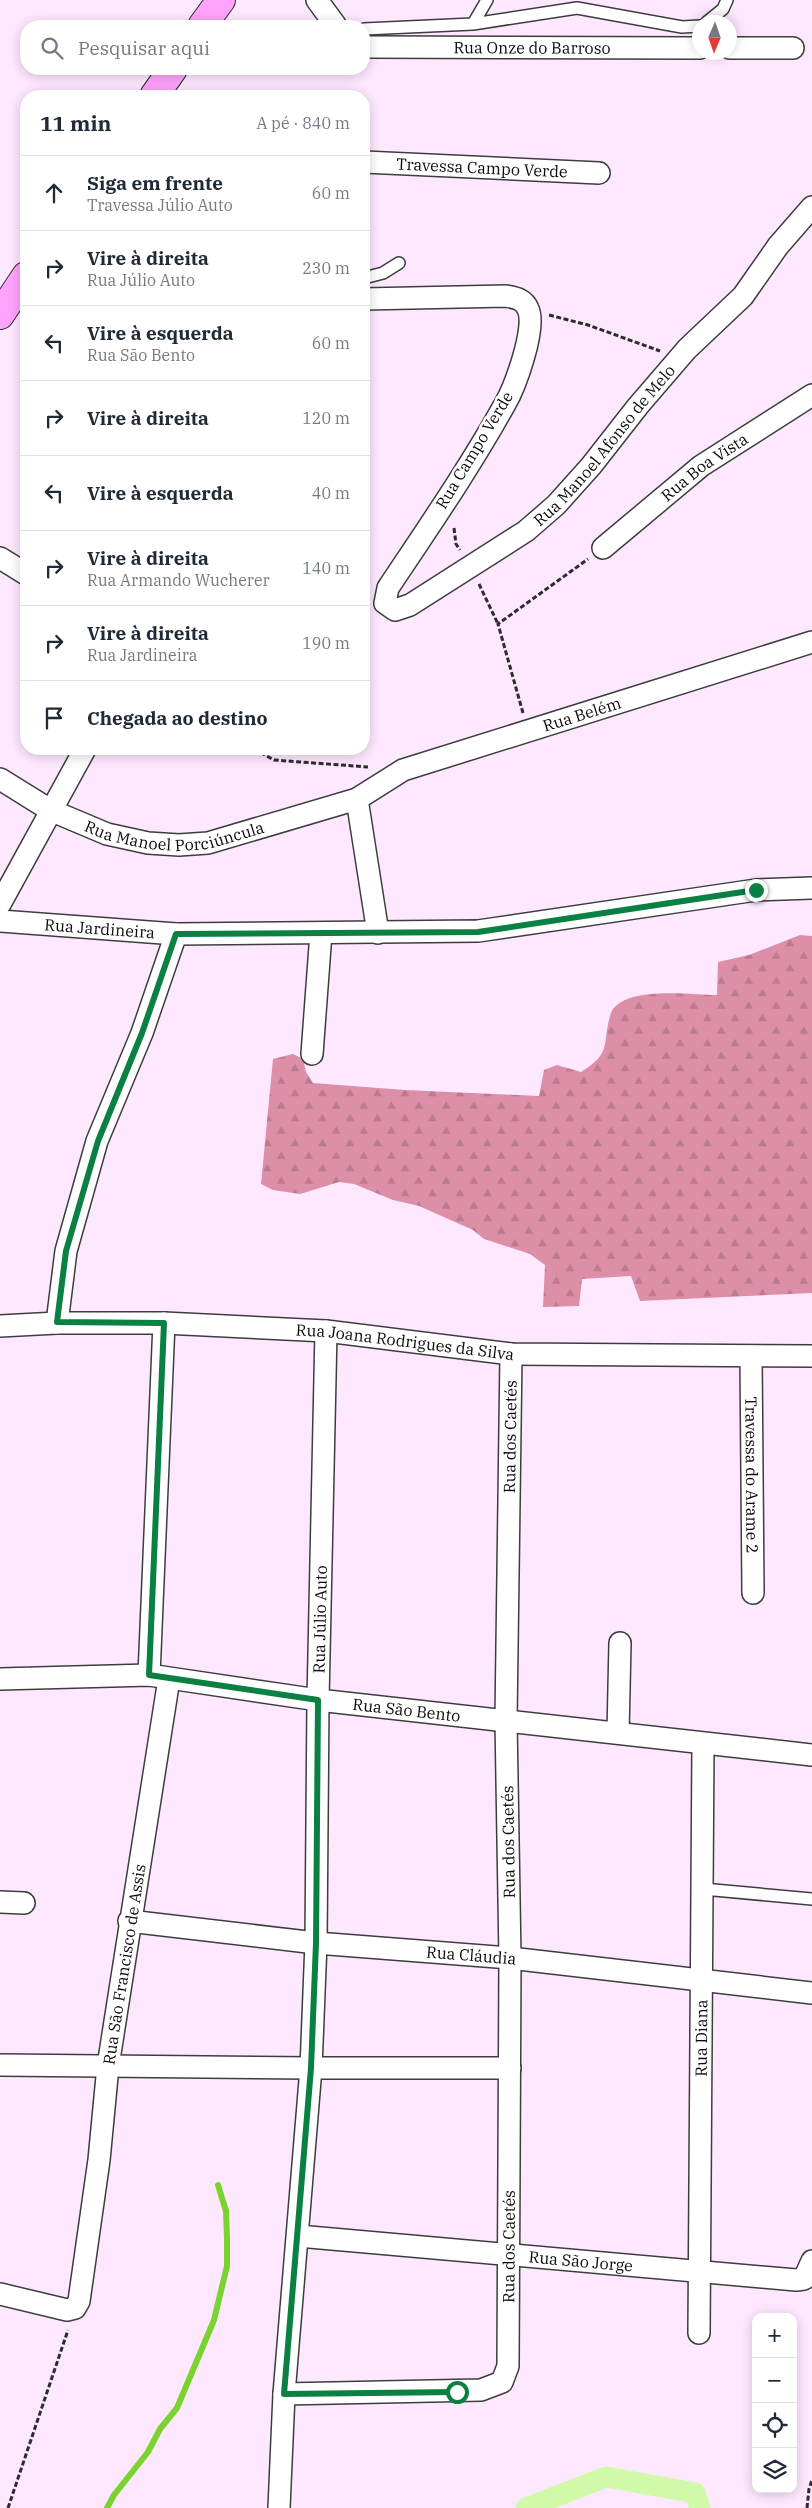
<!DOCTYPE html>
<html lang="pt">
<meta charset="utf-8">
<style>
:root{--surface:#fff;--page:#f2f2f3;--text:#1f2937;--muted:#747a83;--line:#e0e1e3}
body{margin:0;font-family:"IBM Plex Serif",serif;background:var(--page);color:var(--text)}
.controls{position:absolute;right:15px;bottom:15px;display:grid;overflow:hidden;border-radius:10px;box-shadow:0 2px 12px #0003}
.controls button{width:45px;height:45px;display:grid;place-items:center;padding:0;border:0;border-bottom:1px solid var(--line);background:var(--surface);color:var(--text);font:25px sans-serif}
.compass{position:absolute;left:692px;top:15px;width:45px;height:45px;border-radius:50%;background:var(--surface);box-shadow:0 2px 12px #0003;rotate:182deg}
.stop{position:absolute;width:15px;height:15px;margin:-11px;border:4px solid #0b8043;border-radius:50%;background:#fff}
.stop.end{background:#0b8043;border-color:#fff;box-shadow:0 1px 5px #0008}
.list{margin:0;padding:0;list-style:none}
h2{display:flex;justify-content:space-between;align-items:center;height:65px;margin:0;padding:0 20px;font-size:21px}
h2 small{font-size:16px;font-weight:400;color:var(--muted)}
.list li{display:grid;grid-template-columns:32px 1fr auto;gap:15px;align-items:center;box-sizing:border-box;height:75px;padding:0 20px;border-top:1px solid var(--line)}
.list b{display:block;font-size:19px;white-space:nowrap}
.list p{margin:0;font-size:16px;white-space:nowrap;color:var(--muted)}
.list em{font-size:16px;font-style:normal;color:var(--muted)}
.icon{flex:none;width:28px;height:28px;fill:none;stroke:currentColor;stroke-width:2;stroke-linecap:round;stroke-linejoin:round}
.map{position:relative;flex:none;width:812px;height:2508px;overflow:hidden}
.search{position:absolute;background:var(--surface);box-shadow:0 2px 12px #0003;left:20px;top:20px;width:350px;height:55px;display:flex;align-items:center;gap:12px;box-sizing:border-box;padding:0 18px;border-radius:20px;color:var(--muted);font-size:19px}
.panel{position:absolute;background:var(--surface);box-shadow:0 2px 12px #0003;left:20px;top:90px;width:350px;height:665px;border-radius:20px}
.map>svg:first-child{display:block}
</style>
<div class="map">
<svg width="812" height="2508" viewBox="0 0 812 2508">
<defs>
<pattern id="forest-firs" width="22" height="20" patternUnits="userSpaceOnUse" patternTransform="scale(1.25)"><rect width="22" height="20" fill="#dc8fa7"/><path d="M5 1l3.5 6h-7zM16 11l3.5 6h-7z" fill="#bb7a8e"/></pattern>
</defs>
<rect width="100%" height="100%" fill="#fee8ff"/>
<path fill="url(#forest-firs)" d="M800 935 812 936V1293L640 1301 631 1276 582 1279 579 1306 543 1307 545 1265 530 1254 484 1239 473 1230 419 1206 393 1200 354 1184 339 1182 300 1194 273 1190 261 1184 273 1059 293 1054 303 1059 306 1072 313 1083 405 1090 539 1096 544 1070 557 1065 581 1072C612 1053 602 1045 610 1016 618 984 691 995 717 995L718 962 749 955Z"/>
<g fill="none" stroke-linecap="round" stroke-linejoin="round">
<path stroke="#7ad32e" stroke-width="6" d="M107 2508 114 2495 148 2452 160 2429 177 2408 214 2320 227 2266V2239L226 2211 218 2185"/>
<path stroke="#d0f9aa" stroke-width="21" d="M526 2508 606 2477 695 2493 700 2508"/>
<defs>
<path id="lane" d="M707 22 723 9 727 0
M473 24 487 0
M364 29 473 24 577 8 682 27 700 26
M364 278 383 273 399 263
M703 1889 812 1899"/>
<g id="street">
<path d="M317 0 336 26"/>
<path id="s1" d="M364 47 700 48"/>
<path d="M730 48H793"/>
<path id="s2" d="M364 162 599 173"/>
<path id="s3" d="M364 299 506 296C516 298 524 299 528 309 537 327 515 387 505 404 470 467 428 528 388 588L385 603 395 610 410 605 526 531 556 505 591 466 638 406 687 349 743 296 778 246 812 207"/>
<path id="s4" d="M603 548 701 466 812 395"/>
<path d="M0 558 26 574"/>
<path id="s5" d="M0 779 50 810 107 834 148 843 179 845 208 843 357 799 403 770 812 642"/>
<path d="M357 799 378 933"/>
<path d="M0 904 85 749"/>
<path id="s6" d="M0 921 176 934 478 931 756 890 812 888"/>
<path d="M312 1054 321 933"/>
<path d="M57 1323 66 1251 97 1141 142 1033 176 934"/>
<path id="s7" d="M0 1326 57 1323H164L326 1331 511 1354 812 1356"/>
<path id="s8" d="M751 1356 753 1593"/>
<path d="M149 1675 164 1323"/>
<path id="s9" d="M0 1679 149 1675 318 1700 812 1755"/>
<path d="M618 1733 620 1643"/>
<path d="M0 1902 24 1903"/>
<path id="s10" d="M129 1921 316 1943 510 1958 812 1993"/>
<path d="M0 2065 311 2068H510"/>
<path id="s11" d="M298 2236 796 2280 804 2279 812 2261"/>
<path id="s12" d="M0 2294 67 2310 75 2308 79 2301 99 2160 108 2066 169 1679"/>
<path id="s13" d="M699 2333 703 1744"/>
<path id="s14" d="M284 2394 481 2390 502 2382 508 2366 510 1958 506 1720 511 1354"/>
<path id="s15" d="M279 2508 284 2394 311 2068 316 1943 318 1700 326 1331"/>
</g>
<path id="secondary" d="M202 26 221 0
M154 96 173 69
M0 315 26 276"/>
</defs>
<use href="#lane" stroke="#3d3d3d" stroke-width="14"/>
<use href="#street" stroke="#3d3d3d" stroke-width="24"/>
<use href="#secondary" stroke="#2c2c2c" stroke-width="30"/>
<path stroke="#2c2c2c" stroke-width="3" stroke-dasharray="5 2.5" stroke-linecap="butt" d="M549 315 588 325 660 351
M454 528 456 544 460 550
M479 584 498 624
M523 713 498 624 588 559
M254 749 274 760 368 767
M8 2508 68 2330
M807 2508 809 2489 812 2480"/>
<use href="#lane" stroke="#fff" stroke-width="11"/>
<use href="#street" stroke="#fff" stroke-width="21"/>
<use href="#secondary" stroke="#ffa3fc" stroke-width="28"/>
</g>
<g fill="none" stroke-linecap="round" stroke-linejoin="round">
<path stroke="#0b8043" stroke-width="6" d="M457 2392 284 2394 311 2068 316 1943 318 1700 149 1675 164 1323 57 1322 66 1251 98 1141 142 1033 176 934 478 932 756 890"/>
</g>
<g text-anchor="middle" stroke-width="5" stroke-linejoin="round" paint-order="stroke">
<g font-size="16" fill="#0a0a0a" stroke="#fff">
<text dy="6" stroke="none"><textPath href="#s1" startOffset="168">Rua Onze do Barroso</textPath></text>
<text dy="6" stroke="none"><textPath href="#s2" startOffset="118">Travessa Campo Verde</textPath></text>
<text dy="6" stroke="none"><textPath href="#s3" startOffset="784">Rua Manoel Afonso de Melo</textPath></text>
<text transform="translate(474 450) rotate(-59)" y="6">Rua Campo Verde</text>
<text dy="6" stroke="none"><textPath href="#s4" startOffset="130">Rua Boa Vista</textPath></text>
<text dy="6" stroke="none"><textPath href="#s5" startOffset="620">Rua Belém</textPath></text>
<text dy="6" stroke="none"><textPath href="#s5" startOffset="189">Rua Manoel Porciúncula</textPath></text>
<text dy="6" stroke="none"><textPath href="#s6" startOffset="100">Rua Jardineira</textPath></text>
<text dy="6" stroke="none"><textPath href="#s7" startOffset="406">Rua Joana Rodrigues da Silva</textPath></text>
<text dy="6" stroke="none"><textPath href="#s14" startOffset="1166">Rua dos Caetés</textPath></text>
<text dy="6" stroke="none"><textPath href="#s8" startOffset="119">Travessa do Arame 2</textPath></text>
<text dy="6" stroke="none"><textPath href="#s15" startOffset="890">Rua Júlio Auto</textPath></text>
<text dy="6" stroke="none"><textPath href="#s9" startOffset="409">Rua São Bento</textPath></text>
<text transform="translate(508 1842) rotate(-91)" y="6">Rua dos Caetés</text>
<text dy="6" stroke="none"><textPath href="#s10" startOffset="344">Rua Cláudia</textPath></text>
<text dy="6" stroke="none"><textPath href="#s12" startOffset="425">Rua São Francisco de Assis</textPath></text>
<text dy="6" stroke="none"><textPath href="#s13" startOffset="295">Rua Diana</textPath></text>
<text dy="6" stroke="none"><textPath href="#s14" startOffset="356">Rua dos Caetés</textPath></text>
<text dy="6" stroke="none"><textPath href="#s11" startOffset="284">Rua São Jorge</textPath></text>
</g>
</g>
</svg>
<div class="controls">
<button>+</button>
<button>−</button>
<button><svg class="icon" aria-label="locate" viewBox="0 0 24 24"><circle cx="12" cy="12" r="6"/><path d="M12 2v4M12 18v4M2 12h4M18 12h4"/></svg></button>
<button><svg class="icon" aria-label="layers" viewBox="0 0 24 24"><path d="M12 4l9 5-9 5-9-5zM3 14l9 5 9-5"/></svg></button>
</div>
<svg class="compass" viewBox="-18 -18 36 36"><path d="M0-13l5 13h-10z" fill="#e53935"/><path d="M0 13l5-13h-10z" fill="#747a83"/></svg>
<div class="stop" style="left:457px;top:2392px"></div>
<div class="stop end" style="left:756px;top:890px"></div>
<div class="search"><svg class="icon" aria-label="search" viewBox="0 0 24 24"><circle cx="10" cy="10" r="6"/><path d="M15 15l6 6"/></svg>Pesquisar aqui</div>
<section class="panel">
<h2>11 min<small>A pé · 840 m</small></h2>
<ul class="list">
<li><svg class="icon" aria-label="ahead" viewBox="0 0 24 24"><path d="M12 20V5M6 11l6-6 6 6"/></svg><div><b>Siga em frente</b><p>Travessa Júlio Auto</p></div><em>60 m</em></li>
<li><svg class="icon" aria-label="right" viewBox="0 0 24 24"><path d="M7 20v-9h11M14 6l5 5-5 5"/></svg><div><b>Vire à direita</b><p>Rua Júlio Auto</p></div><em>230 m</em></li>
<li><svg class="icon" aria-label="left" viewBox="0 0 24 24"><path d="M17 20v-9H6M10 6l-5 5 5 5"/></svg><div><b>Vire à esquerda</b><p>Rua São Bento</p></div><em>60 m</em></li>
<li><svg class="icon" aria-label="right" viewBox="0 0 24 24"><path d="M7 20v-9h11M14 6l5 5-5 5"/></svg><div><b>Vire à direita</b></div><em>120 m</em></li>
<li><svg class="icon" aria-label="left" viewBox="0 0 24 24"><path d="M17 20v-9H6M10 6l-5 5 5 5"/></svg><div><b>Vire à esquerda</b></div><em>40 m</em></li>
<li><svg class="icon" aria-label="right" viewBox="0 0 24 24"><path d="M7 20v-9h11M14 6l5 5-5 5"/></svg><div><b>Vire à direita</b><p>Rua Armando Wucherer</p></div><em>140 m</em></li>
<li><svg class="icon" aria-label="right" viewBox="0 0 24 24"><path d="M7 20v-9h11M14 6l5 5-5 5"/></svg><div><b>Vire à direita</b><p>Rua Jardineira</p></div><em>190 m</em></li>
<li><svg class="icon" aria-label="arrive" viewBox="0 0 24 24"><path d="M6 21V4h12l-3 4 3 4H6"/></svg><div><b>Chegada ao destino</b></div></li>
</ul>
</section>
</div>
